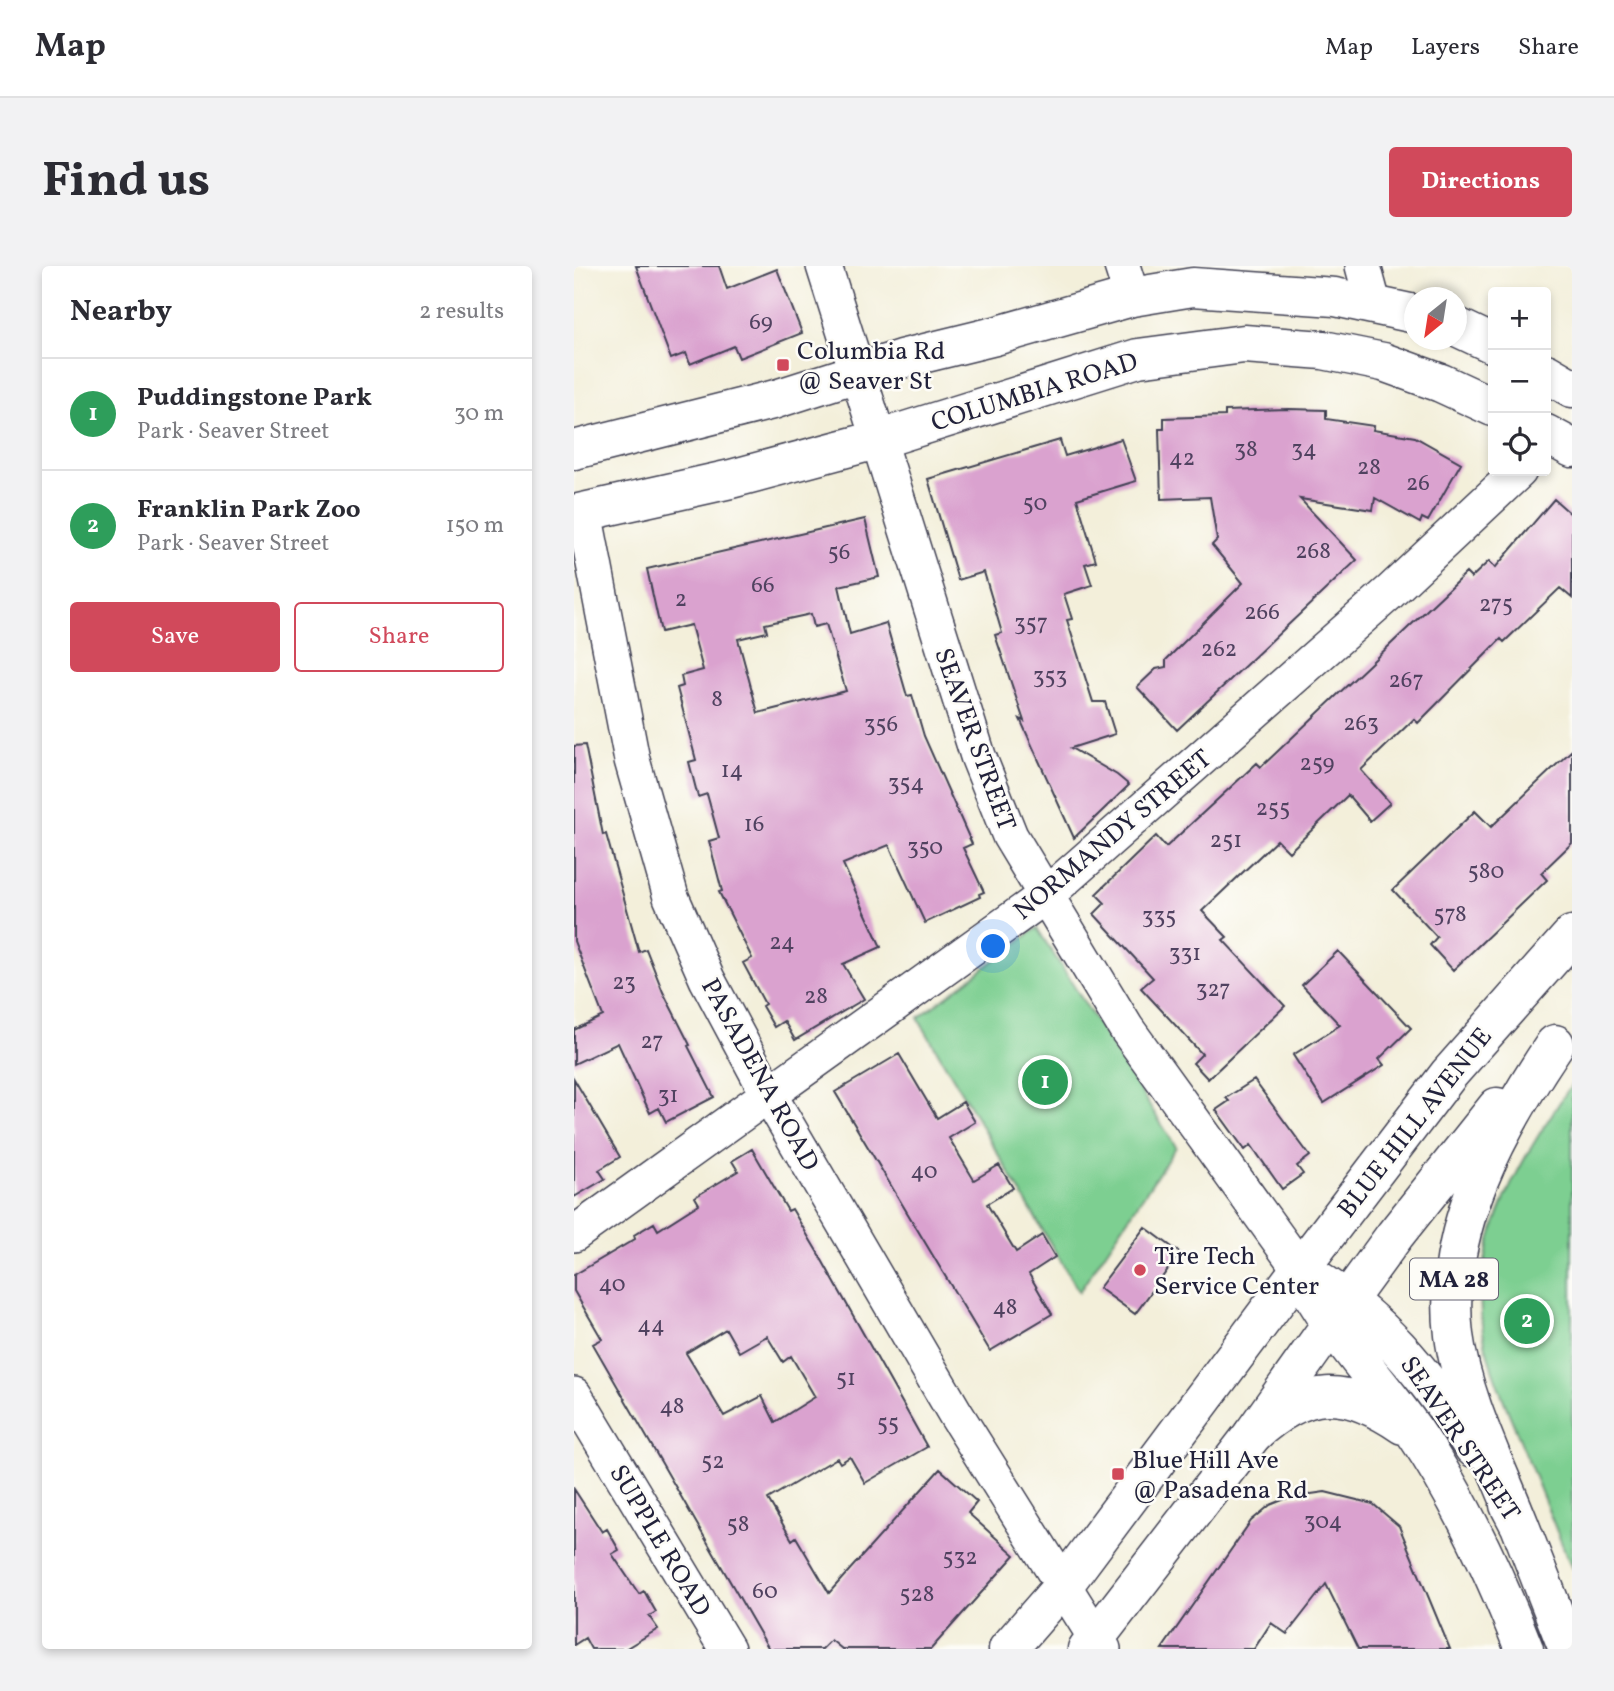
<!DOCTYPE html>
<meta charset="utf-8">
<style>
:root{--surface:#fff;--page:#f2f2f3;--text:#2b2b33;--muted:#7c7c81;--line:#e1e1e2;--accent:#d1495b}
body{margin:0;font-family:Vollkorn,serif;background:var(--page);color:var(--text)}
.controls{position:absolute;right:21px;top:21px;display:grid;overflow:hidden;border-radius:7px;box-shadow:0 4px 10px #0003}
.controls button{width:63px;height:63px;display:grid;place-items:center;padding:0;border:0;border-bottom:2px solid var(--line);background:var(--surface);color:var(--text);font:35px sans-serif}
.compass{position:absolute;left:830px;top:21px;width:63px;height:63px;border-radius:50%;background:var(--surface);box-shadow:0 4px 10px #0003;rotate:210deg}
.you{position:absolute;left:420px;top:681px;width:24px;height:24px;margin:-18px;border:5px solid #fff;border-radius:50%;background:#1a73e8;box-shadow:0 0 0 10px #1a73e833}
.badge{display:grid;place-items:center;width:46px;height:46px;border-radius:50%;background:var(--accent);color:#fff;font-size:23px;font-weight:700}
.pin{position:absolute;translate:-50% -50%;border:4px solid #fff;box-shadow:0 2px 7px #0006}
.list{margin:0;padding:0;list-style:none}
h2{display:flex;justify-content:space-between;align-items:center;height:91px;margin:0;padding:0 28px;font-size:30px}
h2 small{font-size:23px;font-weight:400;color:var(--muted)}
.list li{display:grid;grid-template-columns:46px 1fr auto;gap:21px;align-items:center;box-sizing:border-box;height:112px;padding:0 28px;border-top:2px solid var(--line)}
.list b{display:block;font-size:26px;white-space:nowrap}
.list p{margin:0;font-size:23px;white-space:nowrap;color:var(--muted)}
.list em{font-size:23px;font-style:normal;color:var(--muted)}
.actions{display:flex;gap:14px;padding:21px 28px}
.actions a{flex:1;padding:16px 0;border:2px solid var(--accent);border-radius:7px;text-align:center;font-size:24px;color:var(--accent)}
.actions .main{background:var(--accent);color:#fff}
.icon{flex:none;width:38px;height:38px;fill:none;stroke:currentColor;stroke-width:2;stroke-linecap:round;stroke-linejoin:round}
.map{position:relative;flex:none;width:998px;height:1383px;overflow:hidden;border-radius:7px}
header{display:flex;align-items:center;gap:42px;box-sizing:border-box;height:98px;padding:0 35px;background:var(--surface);border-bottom:2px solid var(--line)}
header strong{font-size:33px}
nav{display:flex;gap:38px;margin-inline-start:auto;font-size:24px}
.intro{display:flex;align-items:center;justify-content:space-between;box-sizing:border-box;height:168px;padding:0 42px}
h1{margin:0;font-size:49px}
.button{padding:18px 32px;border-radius:7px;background:var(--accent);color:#fff;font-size:24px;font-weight:700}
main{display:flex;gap:42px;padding:0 42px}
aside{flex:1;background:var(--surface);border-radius:7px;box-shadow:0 4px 10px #0003}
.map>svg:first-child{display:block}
</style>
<header>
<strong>Map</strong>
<nav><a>Map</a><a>Layers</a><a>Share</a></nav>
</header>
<div class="intro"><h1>Find us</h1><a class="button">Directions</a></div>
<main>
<aside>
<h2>Nearby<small>2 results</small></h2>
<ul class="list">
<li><span class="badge" style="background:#2e9e5b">1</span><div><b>Puddingstone Park</b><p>Park · Seaver Street</p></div><em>30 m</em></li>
<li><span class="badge" style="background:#2e9e5b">2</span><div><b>Franklin Park Zoo</b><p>Park · Seaver Street</p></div><em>150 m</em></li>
</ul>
<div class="actions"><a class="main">Save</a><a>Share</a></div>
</aside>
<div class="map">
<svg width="998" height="1383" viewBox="0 0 998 1383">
<rect width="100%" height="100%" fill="#fdfcf7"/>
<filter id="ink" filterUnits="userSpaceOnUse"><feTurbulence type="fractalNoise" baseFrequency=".0143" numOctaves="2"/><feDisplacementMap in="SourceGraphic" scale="14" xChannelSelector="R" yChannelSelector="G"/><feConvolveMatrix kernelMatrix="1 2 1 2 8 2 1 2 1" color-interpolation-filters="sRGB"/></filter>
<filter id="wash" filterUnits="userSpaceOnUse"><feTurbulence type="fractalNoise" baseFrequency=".00686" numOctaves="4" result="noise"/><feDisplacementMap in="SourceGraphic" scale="28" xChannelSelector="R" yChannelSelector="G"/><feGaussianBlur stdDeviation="1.57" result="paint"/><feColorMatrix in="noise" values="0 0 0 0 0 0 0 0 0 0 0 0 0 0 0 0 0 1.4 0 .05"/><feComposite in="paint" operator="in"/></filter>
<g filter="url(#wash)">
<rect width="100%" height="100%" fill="#f3efda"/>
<path fill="#7dcf91" stroke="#507866" stroke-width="2" d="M463 662 602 881 505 1026 344 752Z
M998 818V1303C981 1260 963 1217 946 1174 927 1127 903 1079 907 1026 912 948 955 881 998 818Z"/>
<g id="blocks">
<path fill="#daa2cf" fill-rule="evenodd" d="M62 0H145L153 23 203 3 228 67 165 92 160 80 116 98 112 87 97 93Z
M715 143 752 144V153L800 160 799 164 841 171 887 197 854 255 848 252 846 257 801 232 799 244 726 233 783 294 603 464 563 421 582 403 592 401V394L669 317 638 279 643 274 636 231 587 233 585 163H590V152L651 150V145Z
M547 173 562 215 503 233 522 295 511 298 518 319 490 328 498 353 493 354 519 436H531L541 468 497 482 543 509 555 519 500 572 446 453 450 455 421 369 428 367 410 306 384 314 354 213 486 174 491 190Z
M980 233 998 249V332L986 322 930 376 927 373 844 457 840 453 787 504 816 537 796 555 774 529 715 586 703 574 628 645 653 671 649 674 711 740 634 813 619 797 628 788 567 722 579 712 520 648 531 637 522 628 582 570 592 581 683 497 687 501 892 307 897 312 915 295 921 302Z
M291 253 305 311 265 320 276 368 312 357 333 430 338 429 350 470 398 578 389 582 410 626 405 628 406 631 351 657 315 579 269 598 307 681 269 698 290 733 221 774 210 755 200 761 188 740 191 738 169 697 178 692 145 626 148 625 135 575 145 572 133 528 124 531 115 496 122 494 103 422 109 420 107 410 129 404 117 359 87 366 73 303ZM237 348 240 361 252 358 272 425 184 447 164 373 193 366 191 358Z
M11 479 29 569 32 568 65 686 72 683 89 726 116 779 114 780 140 831 92 856 85 842 76 847 44 777 0 798V764L29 750 0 675V480Z
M998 484V577L967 607 973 614 879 704 856 679 863 671 819 624 901 545 917 561Z
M764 685 837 762 805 793 810 799 750 837 719 789 766 759 728 719Z
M325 788 363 852 389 836 401 856 375 872 400 914 425 899 439 922 413 938 442 986 468 969 481 991 455 1008 478 1048 416 1085 261 826Z
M0 813 46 891 25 904 31 913 0 931Z
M680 814 736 890 723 900 729 908 708 923 677 879 671 884 642 844 655 835 652 832Z
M178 883 214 945 218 943 244 987 353 1181 291 1217 276 1191 266 1197 263 1192 194 1233 218 1274 222 1271 255 1327 366 1203 403 1236 394 1247 441 1289 357 1383H268L257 1374 248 1383H195L19 1078 28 1073 0 1025V1009L61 973 60 969 80 957 84 964 125 938 121 931 164 905 158 895ZM152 1063 165 1086 193 1070 209 1096 217 1090 241 1131 201 1156 188 1130 150 1150 112 1087Z
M571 961 606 987 561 1048 525 1022Z
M0 1223 28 1266 33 1263 45 1284 38 1288 65 1328 70 1325 82 1346 75 1350 84 1363 51 1383H17L11 1372 0 1379Z
M751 1226 799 1238 825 1260 876 1383H784L752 1318 713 1368 697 1357 680 1383H588L677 1255 696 1239 716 1231Z"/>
</g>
</g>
<g filter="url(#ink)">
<use href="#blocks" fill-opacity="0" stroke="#414153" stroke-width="2"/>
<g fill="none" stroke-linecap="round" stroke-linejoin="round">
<defs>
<path id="minor" d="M250 0 404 490 436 570 552 762 726 1003
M548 0 558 31
M789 0 799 37
M10 246 58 494 97 631 133 713 195 829 381 1147 529 1383
M0 968 471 630 816 326 945 205
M0 1129 153 1383"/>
<path id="secondary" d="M434 1383 489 1320 726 1003
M513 1383 679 1168 757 1058"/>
<path id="primary" d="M883 61 919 78
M972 107 998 122
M972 168 998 182
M0 184 202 133 327 93 421 70 558 31 619 21 761 31 841 48
M0 248 157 213 306 173 564 92 670 78 749 84 809 96 867 117 919 141
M726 1003C805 1049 850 1106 900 1182
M726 1003 875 808 998 669
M726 1005C755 1064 802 1111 840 1165 886 1232 921 1308 950 1383
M759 1054 821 969 923 841
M679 1168C733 1119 770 1119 829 1159
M935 1239 946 1260 994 1383
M946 1260C923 1201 888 1132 880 1069 867 964 925 861 981 778"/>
</defs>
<use href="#minor" stroke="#414153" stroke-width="38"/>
<use href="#secondary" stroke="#414153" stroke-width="41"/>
<use href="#primary" stroke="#414153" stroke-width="41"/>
<use href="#minor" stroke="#fff" stroke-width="35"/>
<use href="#secondary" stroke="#fff" stroke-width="38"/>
<use href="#primary" stroke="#fff" stroke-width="38"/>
</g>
</g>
<g fill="#d1495b" stroke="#fdfcf7" stroke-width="2.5">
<rect x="202" y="92" width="14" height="14" rx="3.5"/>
<circle cx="566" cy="1004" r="7"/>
<rect x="537" y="1201" width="14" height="14" rx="3.5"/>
</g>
<g text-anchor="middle" stroke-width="5" stroke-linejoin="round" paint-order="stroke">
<g font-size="23" fill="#504260">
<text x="187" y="63">69</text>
<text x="672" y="190">38</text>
<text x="730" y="190">34</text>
<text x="608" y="199">42</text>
<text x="795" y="208">28</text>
<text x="844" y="224">26</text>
<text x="461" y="244">50</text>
<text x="739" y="292">268</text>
<text x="265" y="293">56</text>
<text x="189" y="326">66</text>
<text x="107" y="340">2</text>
<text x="922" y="345">275</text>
<text x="688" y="353">266</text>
<text x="457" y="364">357</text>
<text x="645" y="390">262</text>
<text x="476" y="417">353</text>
<text x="832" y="421">267</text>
<text x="143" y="440">8</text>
<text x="787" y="464">263</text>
<text x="307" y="465">356</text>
<text x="743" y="504">259</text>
<text x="158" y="511">14</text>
<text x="332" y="524">354</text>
<text x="699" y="549">255</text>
<text x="180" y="565">16</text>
<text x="652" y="581">251</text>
<text x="351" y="588">350</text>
<text x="912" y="612">580</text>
<text x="876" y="655">578</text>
<text x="585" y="657">335</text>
<text x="208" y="683">24</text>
<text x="611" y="694">331</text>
<text x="50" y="723">23</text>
<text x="639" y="730">327</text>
<text x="242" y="737">28</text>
<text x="78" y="782">27</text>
<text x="94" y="836">31</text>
<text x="350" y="912">40</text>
<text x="38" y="1025">40</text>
<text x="431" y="1048">48</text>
<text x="77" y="1066">44</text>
<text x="272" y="1119">51</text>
<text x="98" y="1147">48</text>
<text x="314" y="1164">55</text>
<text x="139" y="1202">52</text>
<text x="749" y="1262">304</text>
<text x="164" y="1265">58</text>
<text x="386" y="1298">532</text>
<text x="191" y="1332">60</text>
<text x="343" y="1335">528</text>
</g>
<rect fill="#fdfcf7" stroke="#646373" stroke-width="2" x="836" y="992.5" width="88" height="41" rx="5"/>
<g font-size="24" font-weight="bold" fill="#22223b">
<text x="880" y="1021">MA 28</text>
</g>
<g font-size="26" fill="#22223b" stroke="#fdfcf7" text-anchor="start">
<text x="223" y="93">Columbia Rd<tspan x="223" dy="30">@ Seaver St</tspan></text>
<text x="580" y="998">Tire Tech<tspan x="580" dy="30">Service Center</tspan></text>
<text x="558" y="1202">Blue Hill Ave<tspan x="558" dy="30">@ Pasadena Rd</tspan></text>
</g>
<g font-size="26" fill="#22223b" stroke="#fdfcf7">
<text transform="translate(460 125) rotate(-17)" y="9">COLUMBIA ROAD</text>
<text transform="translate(402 473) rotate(70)" y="9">SEAVER STREET</text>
<text transform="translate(538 568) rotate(-40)" y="9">NORMANDY STREET</text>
<text transform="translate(187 808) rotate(61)" y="9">PASADENA ROAD</text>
<text transform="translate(840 856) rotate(-52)" y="9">BLUE HILL AVENUE</text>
<text transform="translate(887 1172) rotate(56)" y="9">SEAVER STREET</text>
<text transform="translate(87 1274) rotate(59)" y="9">SUPPLE ROAD</text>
</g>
</g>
</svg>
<div class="controls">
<button>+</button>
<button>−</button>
<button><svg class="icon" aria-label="locate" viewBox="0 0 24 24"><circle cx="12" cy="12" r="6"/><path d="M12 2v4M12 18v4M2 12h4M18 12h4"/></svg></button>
</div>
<svg class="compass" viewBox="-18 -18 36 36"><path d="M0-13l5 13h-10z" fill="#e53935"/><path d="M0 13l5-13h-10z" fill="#7c7c81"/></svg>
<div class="you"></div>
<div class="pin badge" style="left:471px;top:816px;background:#2e9e5b">1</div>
<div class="pin badge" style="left:953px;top:1055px;background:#2e9e5b">2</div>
</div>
</main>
